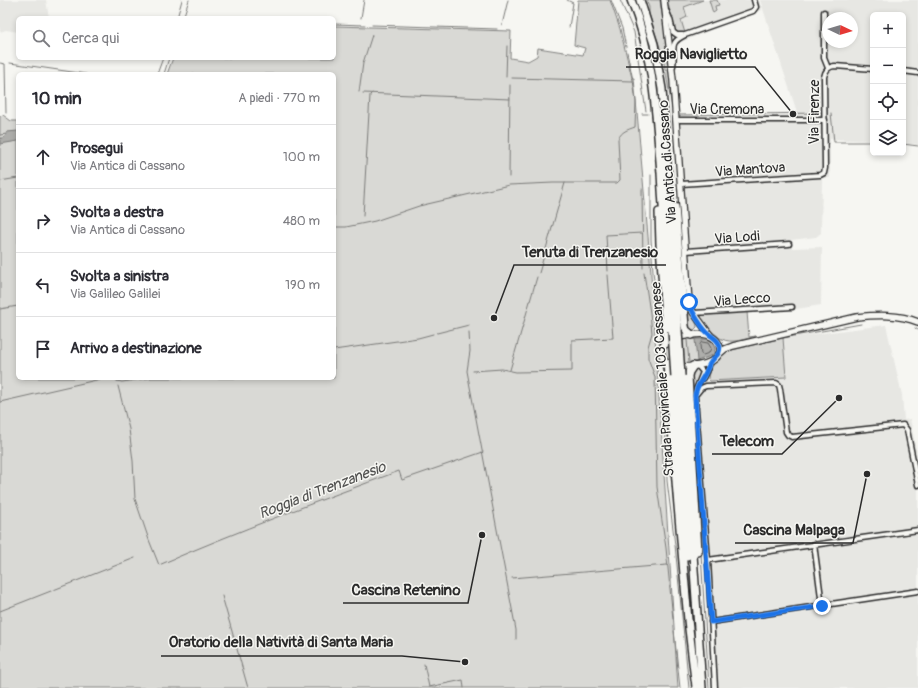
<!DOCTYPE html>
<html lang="it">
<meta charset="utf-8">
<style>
:root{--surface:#fff;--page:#f2f2f3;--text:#2b2b33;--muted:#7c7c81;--line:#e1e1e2}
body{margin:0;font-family:Pangolin,sans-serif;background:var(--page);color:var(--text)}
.controls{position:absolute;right:12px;top:12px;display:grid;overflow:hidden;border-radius:6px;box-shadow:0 2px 6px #0003}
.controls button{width:36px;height:36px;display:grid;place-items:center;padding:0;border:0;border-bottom:1px solid var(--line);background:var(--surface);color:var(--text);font:20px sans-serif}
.compass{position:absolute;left:822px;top:12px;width:36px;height:36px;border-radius:50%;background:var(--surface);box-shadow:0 2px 6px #0003;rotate:94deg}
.stop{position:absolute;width:12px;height:12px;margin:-9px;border:3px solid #1a73e8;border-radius:50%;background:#fff}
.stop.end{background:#1a73e8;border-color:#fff;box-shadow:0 1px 4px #0008}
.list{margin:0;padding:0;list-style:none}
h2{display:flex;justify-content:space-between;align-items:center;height:52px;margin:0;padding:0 16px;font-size:17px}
h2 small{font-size:13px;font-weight:400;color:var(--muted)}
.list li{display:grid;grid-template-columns:26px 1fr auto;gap:12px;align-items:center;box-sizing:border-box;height:64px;padding:0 16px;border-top:1px solid var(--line)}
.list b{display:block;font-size:15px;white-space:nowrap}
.list p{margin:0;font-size:13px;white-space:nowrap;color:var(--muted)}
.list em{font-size:13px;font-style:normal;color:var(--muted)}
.icon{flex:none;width:22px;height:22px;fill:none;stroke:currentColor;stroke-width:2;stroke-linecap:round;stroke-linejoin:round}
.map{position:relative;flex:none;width:918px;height:688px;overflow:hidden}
.search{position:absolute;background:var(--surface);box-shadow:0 2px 6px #0003;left:16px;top:16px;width:320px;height:44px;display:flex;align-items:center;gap:10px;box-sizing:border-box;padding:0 14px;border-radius:6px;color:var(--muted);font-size:15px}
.panel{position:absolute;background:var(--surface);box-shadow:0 2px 6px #0003;left:16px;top:72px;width:320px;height:308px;border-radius:6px}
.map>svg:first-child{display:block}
</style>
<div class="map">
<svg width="918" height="688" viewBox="0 0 918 688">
<rect width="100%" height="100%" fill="#f6f6f2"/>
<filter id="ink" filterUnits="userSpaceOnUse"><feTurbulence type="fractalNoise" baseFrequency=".025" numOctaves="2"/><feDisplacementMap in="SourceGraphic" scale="8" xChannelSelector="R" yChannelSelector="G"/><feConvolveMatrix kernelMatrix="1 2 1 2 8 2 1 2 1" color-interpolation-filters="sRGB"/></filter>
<g filter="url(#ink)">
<path fill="#e7e7e3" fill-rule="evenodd" d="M0 0H46L49 18H18V32L6 30 0 32Z
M682 0H759L762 10 676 44 675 32Z
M760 0H918V145L903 143V15H873V141L830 139V178H822L821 233 816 237 791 240 792 248 822 247 821 305 796 309 692 316 686 299 673 117 798 115ZM828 18H852V42H828Z
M886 325 902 395 904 420 910 419 918 458V688H718L699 394 703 381 786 377 783 338Z"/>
<path fill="#d9d9d5" stroke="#828280" d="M578 0H610L620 29 632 78H634L650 259 678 688H0V116L3 115 11 121H18V378H334V74H167L173 58H334V26L511 31 510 58 528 61 537 56 538 48 583 55 585 48 574 45Z
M646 0H660L667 47 673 113 663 57 649 14V7Z
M667 0H703L684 7 687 17 681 20 685 33 678 34 673 30 672 19Z
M709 0H717L719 5 715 6 716 11 713 13Z
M686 302C688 311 697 321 697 327L694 330 688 328Z
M747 312 749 337 756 336C746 339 731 344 722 339 719 338 717 335 714 333 706 328 705 326 700 318L702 315Z
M700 337C707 337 713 338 716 344 726 368 647 373 668 344L685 338Z
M783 338 786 377 710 381 708 379C708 369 719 356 727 351Z
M694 368 699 370 700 373 693 391V422L688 376Z"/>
<path fill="#aeaeab" stroke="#7a7a78" d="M18 131V141L0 144V139L5 137 7 132Z
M695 339H707L712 341 715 349 713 355 697 361Z"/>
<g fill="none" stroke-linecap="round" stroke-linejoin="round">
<path stroke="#5f5f5e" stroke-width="1" d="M702 342 708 343 711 348 709 353 703 355 701 354 700 345Z"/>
<path stroke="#7a7a78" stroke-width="1" d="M567 0 573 3 569 27
M611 0 622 28 626 47
M620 0 634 32 646 111
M177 18 182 0
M183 18 189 0
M361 18 364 0
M334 24 365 25
M372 25 497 29
M502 25 508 0
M0 63 5 64 6 113
M10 63 86 74
M157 74 163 58
M164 74 169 58
M506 77 507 46
M512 78 633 81
M359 92 363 63 372 35
M363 93 510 99
M831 113 834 142H873
M642 114H648
M680 115 821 113
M0 135 7 134
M903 144 918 146
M651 175V240L653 272 661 332 657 357 663 370 664 376 667 481 675 545 689 688
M509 177 510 85
M0 181 18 178
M642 189 643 268
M363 216 370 95 372 93
M334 227H346L375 221 419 206 509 185 553 183H617L620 180 618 139C622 131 627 130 635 127L636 102 633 80 627 52
M608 271 606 235 642 233
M539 273 565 183
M644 273 650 313 652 333 648 347V358L655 377 657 487 666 548 673 619
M0 309 18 306
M915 328 918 330
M469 332 470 351 467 371 516 630V639
M437 333 469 325
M783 338 861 324
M687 340 689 362
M334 350 418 338 433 334
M510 370 537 277
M473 371 502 369 516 372 572 371V340L613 338 608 275
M115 378 117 381
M117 381 122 382 150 378
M118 386 129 429 133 461 135 499 149 540 159 565C238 531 318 501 399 471L402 480 483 452
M0 402 105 378
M701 553 709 688
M512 578 667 565
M222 596 248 688
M0 611 135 558
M674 631 680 688
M424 664 429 687 463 680 464 688"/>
<defs>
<path id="street" d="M667 12 670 19 673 32 677 35H683
M824 12V58L828 68
M673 66C676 48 667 44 685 35L753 11 756 7 754 0
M903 71 918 73
M676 120H825
M681 184 820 175 824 173 825 168 824 77C825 71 829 66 835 66L873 69
M686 251 789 244
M694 313 792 307
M697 365 703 372 696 390 695 396 708 560 715 688
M703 378 711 361
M697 393 701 388 706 386 776 383 779 385 780 389 786 432 788 435 792 437 903 425 907 430 918 485
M814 544 822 605
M708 560 918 530
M711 622 918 591"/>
<path id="secondary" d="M664 0 673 80 689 302 693 312 710 335
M702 334C718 335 728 352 712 361 703 366 690 367 679 367 664 367 654 349 669 341 679 335 692 335 702 334Z
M718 355 725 349 733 346 857 317C877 315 899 314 918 322"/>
<path id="highway" d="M631 0C654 55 656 115 661 173 664 226 668 278 672 331
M640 0 654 44 662 89 678 330
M675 207 685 326 686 330 692 335
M659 212 660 244 666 333 665 344
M667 363 677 494 688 620 695 680
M693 366 689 372 688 376 698 552
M681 376 702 688
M675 377 687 556
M695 676 696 688"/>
</defs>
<use href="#street" stroke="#2b2b2b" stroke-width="7"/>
<use href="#secondary" stroke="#2b2b2b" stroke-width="8"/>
<use href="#highway" stroke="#2b2b2b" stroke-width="10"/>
<use href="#street" stroke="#f6f6f2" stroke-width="4"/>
<use href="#secondary" stroke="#f6f6f2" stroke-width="5.5"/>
<use href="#highway" stroke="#f6f6f2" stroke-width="7"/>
<defs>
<path id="highway-bridge" d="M678 330 681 376
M672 331 675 377"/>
</defs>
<use href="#highway-bridge" stroke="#2b2b2b" stroke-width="10" stroke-linecap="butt"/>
<use href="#highway-bridge" stroke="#f6f6f2" stroke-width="7"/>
</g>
</g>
<g fill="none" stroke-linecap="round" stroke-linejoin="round" filter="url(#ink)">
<path stroke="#1a73e8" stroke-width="5" d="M689 302C691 311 703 330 710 335 714 338 717 339 719 344 722 353 715 356 711 362 708 366 707 370 705 374 701 381 696 386 695 396L711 622 822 606"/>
</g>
<g text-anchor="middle" stroke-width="3" stroke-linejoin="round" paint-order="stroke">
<g font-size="14" fill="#2b2b2b" stroke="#f6f6f2">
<text x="727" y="114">Via Cremona</text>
<text transform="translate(814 112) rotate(-90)" y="5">Via Firenze</text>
<text transform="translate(667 162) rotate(-94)" y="5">Via Antica di Cassano</text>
<text transform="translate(750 169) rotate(-4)" y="5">Via Mantova</text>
<text transform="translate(737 237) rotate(-4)" y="5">Via Lodi</text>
<text transform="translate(742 299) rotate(-4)" y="5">Via Lecco</text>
<text transform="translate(662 379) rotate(-94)" y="5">Strada Provinciale 103 Cassanese</text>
</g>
<g font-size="15" font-style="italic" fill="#525251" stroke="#f6f6f2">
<text transform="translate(322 490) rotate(-21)" y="5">Roggia di Trenzanesio</text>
</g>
</g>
<path fill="none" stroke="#2b2b2b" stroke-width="1.5" d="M793 114L755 67H626M494 318L514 265H666M839 398L782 454H712M867 474L853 543H735M482 535L468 603H343M465 662L402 656H161"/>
<g fill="#2b2b2b" stroke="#f6f6f2" stroke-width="1.5">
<circle cx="793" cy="114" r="4"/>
<circle cx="494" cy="318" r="4"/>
<circle cx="839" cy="398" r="4"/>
<circle cx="867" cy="474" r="4"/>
<circle cx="482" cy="535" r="4"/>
<circle cx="465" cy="662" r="4"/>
</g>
<g font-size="15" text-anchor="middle" font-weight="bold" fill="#2b2b2b" stroke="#f6f6f2" stroke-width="3" stroke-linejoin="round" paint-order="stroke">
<text x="691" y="59">Roggia Naviglietto</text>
<text x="590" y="257">Tenuta di Trenzanesio</text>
<text x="747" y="446">Telecom</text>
<text x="794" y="535">Cascina Malpaga</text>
<text x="406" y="595">Cascina Retenino</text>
<text x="281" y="647">Oratorio della Natività di Santa Maria</text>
</g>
</svg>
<div class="controls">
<button>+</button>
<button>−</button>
<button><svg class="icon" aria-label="locate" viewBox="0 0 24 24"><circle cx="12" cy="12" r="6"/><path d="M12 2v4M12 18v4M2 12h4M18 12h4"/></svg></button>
<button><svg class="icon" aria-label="layers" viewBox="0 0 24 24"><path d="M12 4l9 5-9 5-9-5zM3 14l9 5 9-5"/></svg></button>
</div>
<svg class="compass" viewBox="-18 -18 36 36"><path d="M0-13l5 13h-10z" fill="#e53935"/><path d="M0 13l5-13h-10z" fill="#7c7c81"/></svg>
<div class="stop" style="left:689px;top:302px"></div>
<div class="stop end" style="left:822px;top:606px"></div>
<div class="search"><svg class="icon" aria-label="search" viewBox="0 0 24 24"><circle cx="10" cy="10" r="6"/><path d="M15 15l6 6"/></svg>Cerca qui</div>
<section class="panel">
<h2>10 min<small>A piedi · 770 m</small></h2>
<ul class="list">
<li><svg class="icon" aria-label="ahead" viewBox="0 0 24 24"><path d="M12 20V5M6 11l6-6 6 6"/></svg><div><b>Prosegui</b><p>Via Antica di Cassano</p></div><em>100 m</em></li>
<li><svg class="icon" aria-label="right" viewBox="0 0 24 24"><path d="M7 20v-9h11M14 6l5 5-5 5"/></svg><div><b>Svolta a destra</b><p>Via Antica di Cassano</p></div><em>480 m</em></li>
<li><svg class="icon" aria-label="left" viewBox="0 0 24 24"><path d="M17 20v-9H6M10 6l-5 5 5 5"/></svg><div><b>Svolta a sinistra</b><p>Via Galileo Galilei</p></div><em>190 m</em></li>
<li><svg class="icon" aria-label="arrive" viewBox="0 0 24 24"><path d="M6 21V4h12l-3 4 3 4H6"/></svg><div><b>Arrivo a destinazione</b></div></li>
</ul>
</section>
</div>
